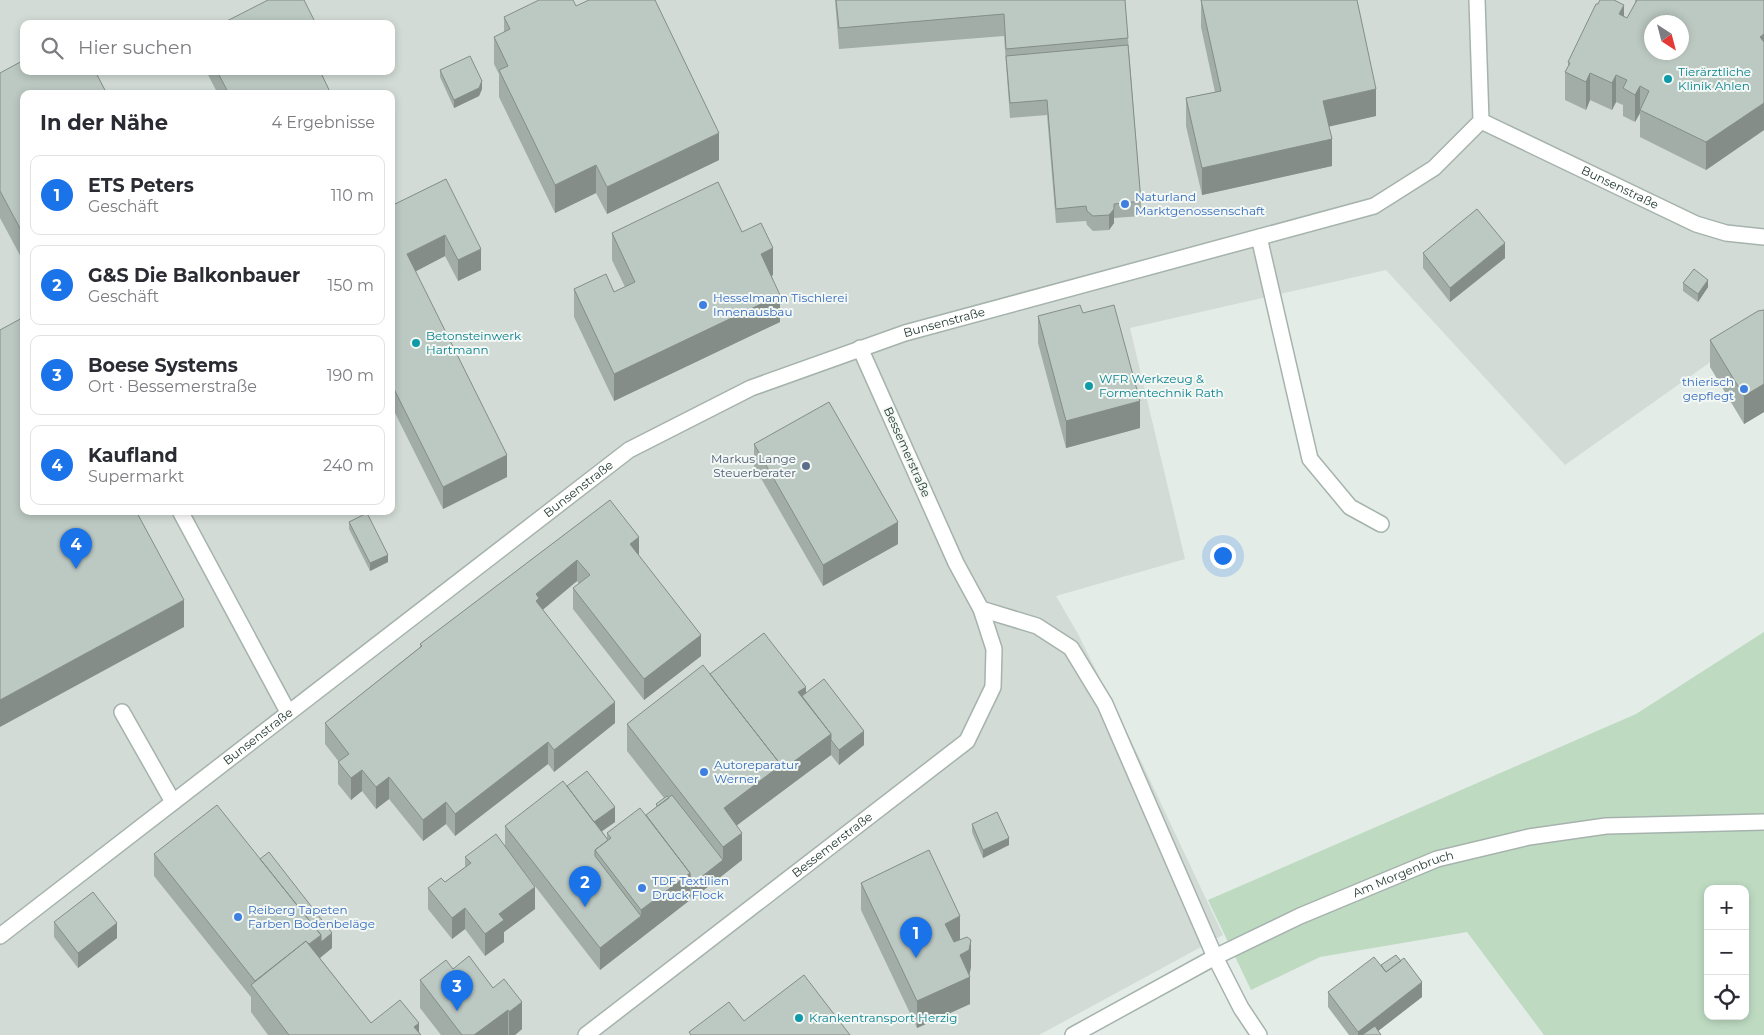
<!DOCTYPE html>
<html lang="de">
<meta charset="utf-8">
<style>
:root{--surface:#fff;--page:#f7f7f7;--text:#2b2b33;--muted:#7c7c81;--line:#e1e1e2;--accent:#1a73e8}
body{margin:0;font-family:Montserrat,sans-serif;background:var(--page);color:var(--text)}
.controls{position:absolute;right:15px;bottom:15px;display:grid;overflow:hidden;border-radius:10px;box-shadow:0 2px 8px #0003}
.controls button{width:45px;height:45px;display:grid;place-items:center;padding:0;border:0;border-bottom:1px solid var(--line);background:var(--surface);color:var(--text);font:25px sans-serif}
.compass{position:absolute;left:1644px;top:15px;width:45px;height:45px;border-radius:50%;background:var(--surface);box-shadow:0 2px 8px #0003;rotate:144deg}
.you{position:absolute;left:1222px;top:555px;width:18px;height:18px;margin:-12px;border:4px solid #fff;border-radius:50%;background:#1a73e8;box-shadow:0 0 0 8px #1a73e833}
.badge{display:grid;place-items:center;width:32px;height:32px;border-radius:50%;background:var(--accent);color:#fff;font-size:16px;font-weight:700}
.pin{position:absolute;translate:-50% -41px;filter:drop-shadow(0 1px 2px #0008)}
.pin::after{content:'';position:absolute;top:26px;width:18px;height:15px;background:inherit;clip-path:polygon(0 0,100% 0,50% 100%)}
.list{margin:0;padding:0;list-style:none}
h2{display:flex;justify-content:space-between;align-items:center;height:65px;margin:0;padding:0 20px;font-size:21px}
h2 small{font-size:16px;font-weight:400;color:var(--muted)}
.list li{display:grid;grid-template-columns:32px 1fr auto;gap:15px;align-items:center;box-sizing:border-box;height:80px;margin:0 10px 10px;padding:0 10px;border:1px solid var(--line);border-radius:10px}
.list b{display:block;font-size:19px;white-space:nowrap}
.list p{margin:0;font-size:16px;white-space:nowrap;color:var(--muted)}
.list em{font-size:16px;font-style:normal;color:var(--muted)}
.icon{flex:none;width:28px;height:28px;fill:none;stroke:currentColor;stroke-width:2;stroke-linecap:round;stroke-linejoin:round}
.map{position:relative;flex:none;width:1764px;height:1035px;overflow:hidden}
.search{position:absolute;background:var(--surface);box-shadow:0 2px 8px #0003;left:20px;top:20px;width:375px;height:55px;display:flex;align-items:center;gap:12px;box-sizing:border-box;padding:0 18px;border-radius:10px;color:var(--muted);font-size:19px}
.panel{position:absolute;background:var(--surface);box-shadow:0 2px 8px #0003;left:20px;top:90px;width:375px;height:425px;border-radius:10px}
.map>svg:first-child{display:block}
</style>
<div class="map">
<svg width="1764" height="1035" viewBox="0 0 1764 1035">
<rect width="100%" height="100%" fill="#e3ece7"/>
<path fill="#d2dbd6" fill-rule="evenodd" d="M0 0H1764V324L1565 465 1386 270 1130 328 1185 559 1056 596 1078 634 1140 759 1223 935 1039 1035H0ZM1652 22H1682V52H1652ZM24 24H391V71H24ZM24 94H391V511H24Z"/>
<path fill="#bedbc2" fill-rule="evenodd" d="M1764 632V1035H1544L1467 932 1320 957 1251 990 1208 900 1636 714ZM1708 889H1745V1016H1708Z"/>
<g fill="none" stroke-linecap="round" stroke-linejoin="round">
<defs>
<g id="lane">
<path id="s1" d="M1481 121 1696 224 1726 233 1764 237"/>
<path d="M1259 237 1310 459 1350 507 1381 524"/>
<path d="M180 511 288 712"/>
<path d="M981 609 1037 626 1071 648 1105 704 1215 957"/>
<path d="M122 712 173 802"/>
</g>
<g id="street">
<path id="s2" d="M0 936 629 450 751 388 905 333 1374 206 1434 168 1481 121 1477 0"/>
<path d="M1215 957 1241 1008 1259 1035"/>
<path id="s3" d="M586 1035 967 741 993 687 994 649 981 609 956 563 860 348"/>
<path id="s4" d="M1073 1035 1215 957 1300 916 1437 859 1529 837 1606 826 1764 822"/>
</g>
</defs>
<use href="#lane" stroke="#a6b3ad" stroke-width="18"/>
<use href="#street" stroke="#a6b3ad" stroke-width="18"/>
<use href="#lane" stroke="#fff" stroke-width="15"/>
<use href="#street" stroke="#fff" stroke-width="15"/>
</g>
<path fill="#a2ada7" d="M835 0H1125L1141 201V216L1114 218V223L1109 230 1093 231 1087 225 1086 221 1056 223 1047 115 1010 118 1004 36 839 49Z
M1201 0 1376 116 1329 126 1332 166 1202 195 1186 126V98L1215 92 1201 27Z
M1635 0H1764V130L1706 170 1640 137V113L1635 122 1623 116V105L1616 102 1612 110 1590 100 1586 110 1565 100V72L1568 67V62L1624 16 1627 18 1635 3Z
M576 6 719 160 607 214 596 193 555 213 499 97V74L494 64V37L504 32V17Z
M440 70 482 89 479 96 454 108 440 77Z
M206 71H320L331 94H218Z
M0 73 24 94 22 259 0 218Z
M446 179 481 270 458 281 445 256 415 271 507 477 443 509 391 405V206Z
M742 232 773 275 772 276 780 322 614 401 574 317V289L614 292 625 287 612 260V233Z
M1423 253 1505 258 1450 302 1423 268Z
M1683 283 1708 287 1698 302 1683 291Z
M1764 310V412L1744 424 1710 367V340Z
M1083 313 1140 428 1066 448 1038 343V316Z
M754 444 898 544 823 586 754 466Z
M610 500 639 556 701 656 644 700 573 609V588L579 584 577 581 542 610 615 723 554 772 548 764 455 836 446 824 423 841 389 799 376 809 362 791 351 800 338 784V762H339L325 744V723L420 647V644Z
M349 522 388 562 370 571 349 529Z
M710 674 806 693 864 745 839 765 831 755 737 825 742 860 691 900 690 899V900L600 970 514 859 535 909 504 932V942L485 956 465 929 452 939 428 909V888L445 882 465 867V857L505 846V826L567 786 615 822 602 831 607 838V833L646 815 656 807V804L664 798 627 751V724Z
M972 824 1009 845 983 858 972 832Z
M154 854 332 948 320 958 371 1023 419 1032 421 1035H268L251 1012V997L154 876Z
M861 883 960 939 971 967 969 975 970 1004 917 1028 861 910Z
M54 922 117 938 78 968 54 937Z
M1381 965 1422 997 1378 1031 1381 1035H1349L1328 1007V992Z
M453 969 493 988 522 1029 515 1035H441L420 1008V980Z"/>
<path fill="#848d88" d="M1624 5V32L1619 14Z
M1764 34V61L1760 37Z
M1590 73V100L1586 110V82Z
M1616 75V102L1612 110V83Z
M482 81V89L479 96 454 108V100Z
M1640 86V113L1635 122V95Z
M1376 89V116L1323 128V101Z
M1764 103V130L1706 170V142Z
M719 133V160L607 214V187Z
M1332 139V166L1202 195V168Z
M596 165V193L555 213V185Z
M1114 209V223L1109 230V215Z
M24 231V258L22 259V232Z
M445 235V256L407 276V254Z
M1505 243V258L1450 302V288Z
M773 248V275L761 281V254Z
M481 249V270L458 281V260Z
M1708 280V287L1698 302V294Z
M780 295V322L614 401V374Z
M1764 384V412L1744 424V396Z
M1140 401V428L1066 448V421Z
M507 455V477L443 509V487Z
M898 522V544L823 586V565Z
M639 537V559L630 544Z
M388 555V562L370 571V563Z
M577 560V581L539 613 536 623V594Z
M184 600V627L0 727V700Z
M701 635V656L644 700V679Z
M806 687V708L798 692Z
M615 702V723L554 772V750Z
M864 731V745L839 765V750Z
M831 734V755L724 835V808L781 765Z
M548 742V764L455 836V814Z
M362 770V791L351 800V778Z
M389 777V799L376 809V787Z
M446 802V824L423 841V820Z
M615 807V822L591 839V824Z
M742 833V860L723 875V847Z
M1009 838V845L983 858V850Z
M723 860V875L691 900V885Z
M690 873V900L600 970V948L641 916V910Z
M535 887V909L504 932V942L485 956V934L499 914Z
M465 908V929L452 939V918Z
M960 916V944L945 951V924Z
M117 923V938L78 968V953Z
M332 933V948L321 957V942Z
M321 935V957L264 1002 258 985Z
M971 940V967L969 977H970V1004L917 1028V1001L960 955Z
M1422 982V997L1373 1035H1358V1032Z
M522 1002V1029L515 1035H509V1012Z
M508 1010V1035H474Z
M419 1023V1035L414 1027Z"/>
<path fill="#bcc9c2" stroke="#848d88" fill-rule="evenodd" d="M268 0H304L315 22 311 24H221Z
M539 0H573L576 6 589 0H655L719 133 607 187 596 165 555 185 499 70 508 66 494 37 510 29 504 17Z
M836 0H1125L1128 38 1006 49 1004 14 839 28Z
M1201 0H1357L1376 89 1323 101 1332 139 1202 168 1186 98 1221 91Z
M1600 0H1614L1624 5 1619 14 1627 18 1637 0H1764V34L1760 37 1764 42V103L1706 142 1640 110 1649 91 1640 86 1635 95 1623 88 1627 80 1616 75 1612 83 1590 73 1586 82 1565 72 1570 63 1568 62 1596 4H1598ZM1652 22H1682V52H1652Z
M1128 45 1141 201 1114 204V209L1109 215 1093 216 1087 211 1086 206 1056 209 1047 100 1010 103 1006 56Z
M470 56 482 81 479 88 454 100 440 70Z
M24 60V71H95L107 94H24V231L22 232 0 191V73Z
M217 71H320L331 94H229Z
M446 179 481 249 458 260 445 235 407 254 507 455 443 487 391 383V206Z
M718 182 742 232 761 223 773 248 761 254 780 295 614 374 574 289 606 274 614 292 635 282 612 233Z
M1477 209 1505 243 1450 288 1423 253Z
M1694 269 1708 280 1698 294 1683 283Z
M1080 305 1083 313 1114 305 1140 401 1066 421 1038 316Z
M1764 310V384L1744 396 1710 340 1758 311Z
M24 317V511H136L184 600 0 700V330Z
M829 402 898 522 823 565 754 444Z
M610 500 639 537 630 544 701 635 644 679 573 588 590 575 577 560 536 594 539 598 536 601 615 702 554 750 548 742 455 814 446 802 423 820 389 777 376 787 362 770 351 778 338 762 349 754 325 723 422 646 420 644Z
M367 513 388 555 370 563 349 522Z
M764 633 806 687 798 692 831 734 781 771V765L710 674Z
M703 665 781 765 724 808 742 833 723 847 627 724Z
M824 679 864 731 839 750 831 740V734L802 696Z
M587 771 615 807 594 822 567 786Z
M563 781 608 840 595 850V856L641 916 600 948 505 826Z
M672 795 723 860 691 885 690 873 646 815Z
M667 796 669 798 658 806 656 804Z
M217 805 321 935 309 944 306 941 255 981 154 854Z
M640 808 690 873 641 910 595 850 611 838 607 833Z
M997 812 1009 838 983 850 972 824Z
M496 834 535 887 499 914 504 920 485 934 465 908 452 918 428 888 441 878 445 882 471 863 465 857Z
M929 850 960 916 945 924 954 942 967 937 971 940 969 950 960 955 970 977 917 1001 861 883Z
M269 852 332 933 321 942V935L260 859Z
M93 892 117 923 78 953 54 922Z
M306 941 371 1023 400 1000 419 1023 414 1027 421 1035H289L251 985Z
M1396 955 1401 961 1386 972 1381 965Z
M469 956 493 988 504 979 522 1002 509 1012 508 1010 474 1035H462L420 980 446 960 453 969Z
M1374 957 1386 972 1404 958 1422 982 1358 1032 1328 992Z
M804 975 850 1035H691L689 1032 729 1002 744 1021Z
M1375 1026 1381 1035H1362Z"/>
<g fill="#0f9aa8" stroke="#f3f8f5" stroke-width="2">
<circle cx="1668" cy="79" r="5"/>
<circle cx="416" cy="343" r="5"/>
<circle cx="1089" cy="386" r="5"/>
<circle cx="799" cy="1018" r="5"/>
</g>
<g fill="#3f7fe0" stroke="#f3f8f5" stroke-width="2">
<circle cx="1125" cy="204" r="5"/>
<circle cx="703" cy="305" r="5"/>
<circle cx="1744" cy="389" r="5"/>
<circle cx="704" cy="772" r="5"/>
<circle cx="642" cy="888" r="5"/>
<circle cx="238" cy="917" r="5"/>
</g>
<circle fill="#5c6f8a" stroke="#f3f8f5" stroke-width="2" cx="806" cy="466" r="5"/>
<g text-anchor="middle" stroke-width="4" stroke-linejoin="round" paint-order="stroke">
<g font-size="12" fill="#0d838f" stroke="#f3f8f5" text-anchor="start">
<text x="1678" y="76">Tierärztliche<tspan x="1678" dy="14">Klinik Ahlen</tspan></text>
<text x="426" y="340">Betonsteinwerk<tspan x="426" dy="14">Hartmann</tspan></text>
<text x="1099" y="383">WFR Werkzeug &amp;<tspan x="1099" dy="14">Formentechnik Rath</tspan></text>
<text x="809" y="1022">Krankentransport Herzig</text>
</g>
<g font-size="12" fill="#253b32" stroke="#f3f8f5">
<text dy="4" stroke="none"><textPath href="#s1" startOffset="154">Bunsenstraße</textPath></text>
<text dy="4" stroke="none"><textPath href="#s2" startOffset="1136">Bunsenstraße</textPath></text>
<text transform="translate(907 452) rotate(66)" y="4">Bessemerstraße</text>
<text dy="4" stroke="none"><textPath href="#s2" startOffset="731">Bunsenstraße</textPath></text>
<text dy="4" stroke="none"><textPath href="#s2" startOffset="326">Bunsenstraße</textPath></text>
<text dy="4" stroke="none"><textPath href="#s3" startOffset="311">Bessemerstraße</textPath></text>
<text dy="4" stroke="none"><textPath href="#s4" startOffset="368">Am Morgenbruch</textPath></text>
</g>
<g font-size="12" fill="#366cbe" stroke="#f3f8f5" text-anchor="start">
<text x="1135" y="201">Naturland<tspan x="1135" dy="14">Marktgenossenschaft</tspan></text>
<text x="713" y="302">Hesselmann Tischlerei<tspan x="713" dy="14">Innenausbau</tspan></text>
<text x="1734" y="386" text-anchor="end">thierisch<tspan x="1734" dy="14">gepflegt</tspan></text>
<text x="714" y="769">Autoreparatur<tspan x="714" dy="14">Werner</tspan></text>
<text x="652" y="885">TDF Textilien<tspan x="652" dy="14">Druck Flock</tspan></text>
<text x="248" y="914">Reiberg Tapeten<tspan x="248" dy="14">Farben Bodenbeläge</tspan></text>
</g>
<g font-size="12" fill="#4e5e75" stroke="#f3f8f5" text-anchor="end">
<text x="796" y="463">Markus Lange<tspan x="796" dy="14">Steuerberater</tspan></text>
</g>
</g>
</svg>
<div class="controls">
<button>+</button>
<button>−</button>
<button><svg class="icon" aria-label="locate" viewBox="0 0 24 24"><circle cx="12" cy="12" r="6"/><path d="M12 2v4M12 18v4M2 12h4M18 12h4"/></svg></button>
</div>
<svg class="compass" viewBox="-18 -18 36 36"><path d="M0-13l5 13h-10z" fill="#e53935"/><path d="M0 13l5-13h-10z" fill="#7c7c81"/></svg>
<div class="you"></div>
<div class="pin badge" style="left:916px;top:958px">1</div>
<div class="pin badge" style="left:585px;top:907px">2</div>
<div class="pin badge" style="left:457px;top:1011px">3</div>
<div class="pin badge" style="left:76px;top:569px">4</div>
<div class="search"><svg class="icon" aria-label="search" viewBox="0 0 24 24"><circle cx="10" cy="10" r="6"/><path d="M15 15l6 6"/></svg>Hier suchen</div>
<section class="panel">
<h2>In der Nähe<small>4 Ergebnisse</small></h2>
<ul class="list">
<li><span class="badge">1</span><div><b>ETS Peters</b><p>Geschäft</p></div><em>110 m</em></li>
<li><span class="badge">2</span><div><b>G&amp;S Die Balkonbauer</b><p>Geschäft</p></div><em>150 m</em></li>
<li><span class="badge">3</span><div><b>Boese Systems</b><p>Ort · Bessemerstraße</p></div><em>190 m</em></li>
<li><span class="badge">4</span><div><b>Kaufland</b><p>Supermarkt</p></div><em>240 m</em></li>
</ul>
</section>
</div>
